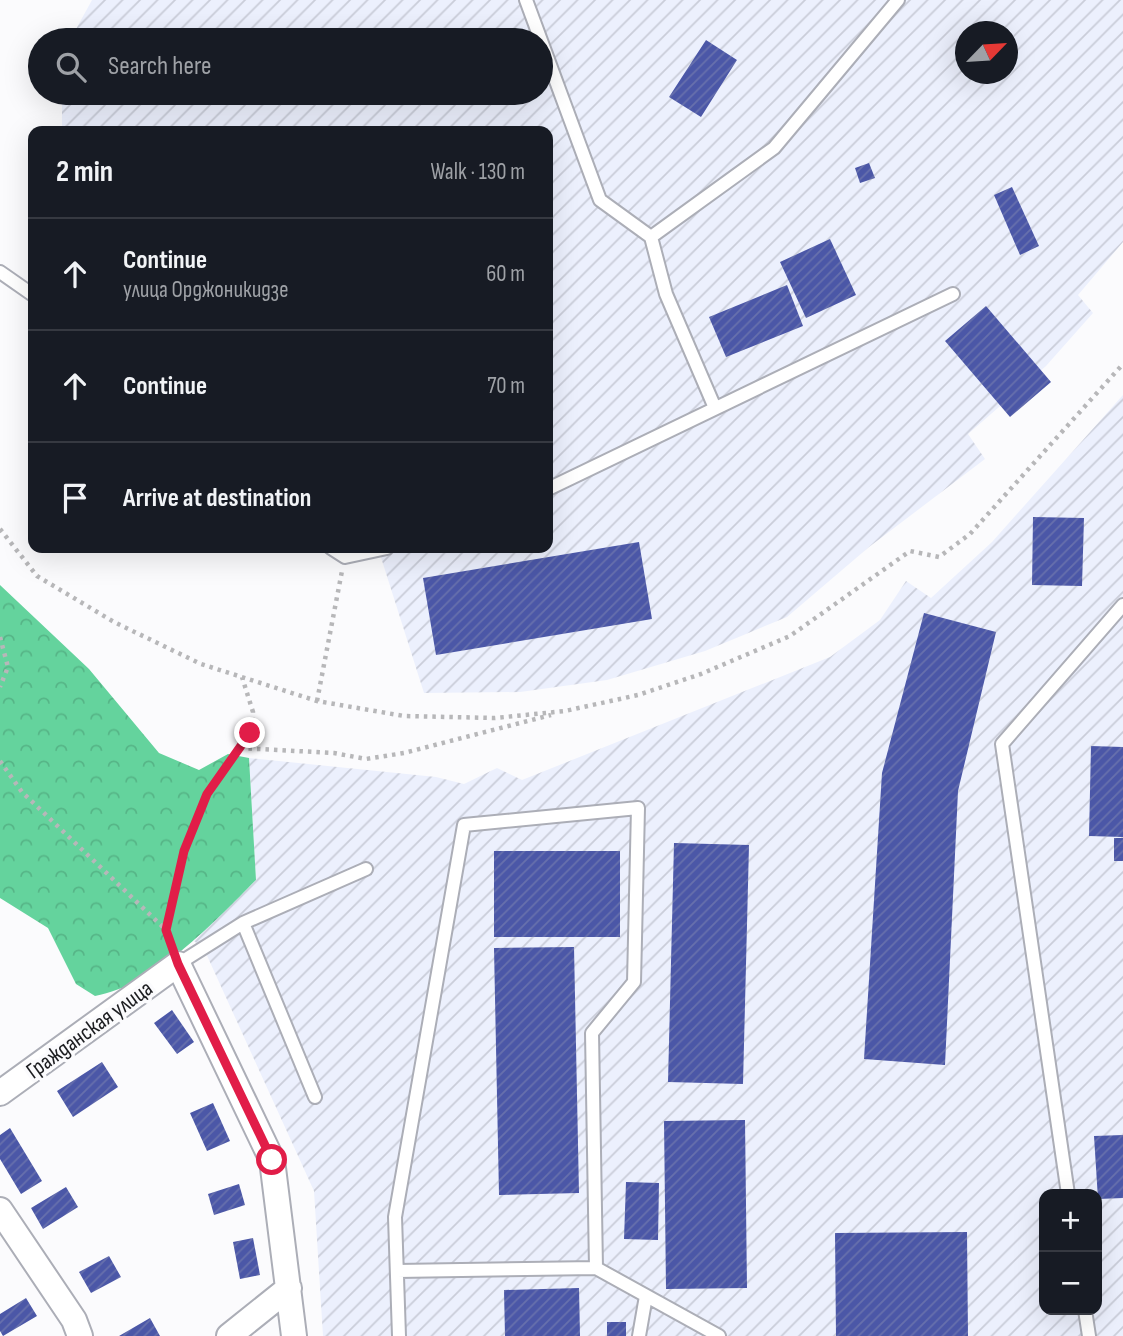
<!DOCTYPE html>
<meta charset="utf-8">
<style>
:root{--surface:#171b24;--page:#20242c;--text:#f1f3f6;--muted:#9ea1a6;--line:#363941}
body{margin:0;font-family:"Sofia Sans Condensed",sans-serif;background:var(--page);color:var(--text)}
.controls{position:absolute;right:21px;bottom:21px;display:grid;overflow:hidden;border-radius:14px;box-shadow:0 7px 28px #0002}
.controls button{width:63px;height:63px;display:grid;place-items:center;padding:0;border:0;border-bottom:2px solid var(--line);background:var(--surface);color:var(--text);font:35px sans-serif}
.compass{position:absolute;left:955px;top:21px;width:63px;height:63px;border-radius:50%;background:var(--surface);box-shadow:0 7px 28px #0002;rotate:65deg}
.stop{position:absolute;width:21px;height:21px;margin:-16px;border:5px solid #e11d48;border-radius:50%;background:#fff}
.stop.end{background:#e11d48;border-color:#fff;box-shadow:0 2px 7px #0008}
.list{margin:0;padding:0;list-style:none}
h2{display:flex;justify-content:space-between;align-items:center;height:91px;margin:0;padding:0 28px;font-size:30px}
h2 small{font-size:23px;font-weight:400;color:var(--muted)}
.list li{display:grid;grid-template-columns:46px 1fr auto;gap:21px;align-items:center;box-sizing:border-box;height:112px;padding:0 28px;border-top:2px solid var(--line)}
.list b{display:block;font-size:26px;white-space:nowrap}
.list p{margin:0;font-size:23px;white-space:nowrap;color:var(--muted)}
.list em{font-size:23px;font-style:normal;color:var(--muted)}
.icon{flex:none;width:38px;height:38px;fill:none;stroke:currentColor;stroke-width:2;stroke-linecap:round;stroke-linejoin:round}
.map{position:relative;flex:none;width:1123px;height:1336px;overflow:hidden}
.search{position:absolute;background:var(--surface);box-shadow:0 7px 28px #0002;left:28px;top:28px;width:525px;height:77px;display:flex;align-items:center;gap:18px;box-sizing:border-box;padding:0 24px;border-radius:38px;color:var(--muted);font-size:26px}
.panel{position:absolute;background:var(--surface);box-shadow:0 7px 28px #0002;left:28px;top:126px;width:525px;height:427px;border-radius:14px}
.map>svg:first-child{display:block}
</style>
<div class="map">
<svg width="1123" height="1336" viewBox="0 0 1123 1336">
<defs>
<pattern id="industrial-furrows" width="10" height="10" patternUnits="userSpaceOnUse" patternTransform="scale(1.75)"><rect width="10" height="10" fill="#ecf0fd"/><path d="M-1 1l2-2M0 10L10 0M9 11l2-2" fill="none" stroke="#cacdd9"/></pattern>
<pattern id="forest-crowns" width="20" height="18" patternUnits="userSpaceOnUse" patternTransform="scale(1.75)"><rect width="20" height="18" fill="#64d39d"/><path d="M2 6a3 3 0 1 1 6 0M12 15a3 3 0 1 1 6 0" fill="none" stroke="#56b587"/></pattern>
<pattern id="building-hatch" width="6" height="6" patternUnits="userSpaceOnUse" patternTransform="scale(1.75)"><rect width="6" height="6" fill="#4b57a7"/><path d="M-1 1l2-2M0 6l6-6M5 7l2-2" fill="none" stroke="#6770ac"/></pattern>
</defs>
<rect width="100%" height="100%" fill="#fbfbfd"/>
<path fill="url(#industrial-furrows)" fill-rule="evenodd" d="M92 0H1123V242L1078 295 1093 313 1046 366 968 434 985 459 869 547 787 617 705 651 607 680 520 692 424 693 378 548H548V131H62V93H541V40H70ZM965 32H1007V74H965Z
M1123 395V1336H323L314 1191 204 949 194 941 256 880 249 758 436 777 464 784 497 768 522 780 830 657 880 620 906 581 931 598 992 542ZM1044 1194H1097V1310H1044Z"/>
<path fill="url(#forest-crowns)" d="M0 585 89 669 159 753 199 770 228 754 249 758 256 880C213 923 156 985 95 996L76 984 48 928 0 898Z"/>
<path fill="url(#building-hatch)" d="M706 40 737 60 701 117 669 97Z
M869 163 875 178 860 183 855 168Z
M1012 187 1039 246 1020 255 994 195Z
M830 239 856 295 806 318 780 262Z
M787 285 803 326 726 357 709 317Z
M986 306 1051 382 1010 417 945 341Z
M1033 517 1084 518 1082 586 1032 585Z
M639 542 652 619 436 655 423 578Z
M924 613 996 632 958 791 945 1065 864 1059 882 773Z
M1091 746 1123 747V837L1089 836Z
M1114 838H1123V861H1114Z
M674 843 749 845 743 1084 668 1082Z
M494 851H620V937H494Z
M574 947 579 1193 499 1195 494 948Z
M172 1010 194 1042 177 1054 154 1023Z
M102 1062 118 1087 73 1117 57 1091Z
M213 1103 230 1141 207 1151 190 1113Z
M745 1120 747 1288 666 1289 664 1121Z
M10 1128 42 1181 21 1194 0 1159V1135Z
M1123 1135V1198L1098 1199 1094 1136Z
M626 1182 659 1183 658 1240 624 1239Z
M239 1184 245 1205 214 1215 208 1194Z
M66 1187 78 1207 43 1229 31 1208Z
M967 1232 968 1336H836L835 1233Z
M253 1238 260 1275 240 1279 233 1242Z
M109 1256 121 1277 91 1293 79 1272Z
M579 1288 580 1336H505L504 1290Z
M26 1298 37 1316 3 1336 0 1331V1314Z
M150 1318 160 1336H119Z
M607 1322H626V1336H607Z"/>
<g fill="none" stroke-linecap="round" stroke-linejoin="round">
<defs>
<path id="lane" d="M526 0 600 200 651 237 774 148 898 0
M651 237 666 294 715 408
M0 272 33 295
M548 489 953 294
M331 548 345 557 387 548
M243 923 315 1097
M178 964 243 923 366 869
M1068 1194 1002 744 1123 605
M397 1271 596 1268
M1085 1310 1089 1336
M399 1336 395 1217 464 825 638 808 634 982 592 1033 596 1268 719 1336
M639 1336 646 1296"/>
<path id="street" d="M0 1093 178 964 272 1160 294 1336
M0 1210 74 1320 80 1336
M229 1336 289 1288"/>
</defs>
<use href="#lane" stroke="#acaeb7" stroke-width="16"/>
<use href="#street" stroke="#acaeb7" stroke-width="28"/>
<path stroke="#b7b7b9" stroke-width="4.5" stroke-dasharray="3.5 5" stroke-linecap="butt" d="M0 529 37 576 114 622 201 664 317 701 404 716 495 718 565 711 638 695 701 674 790 636 910 551 939 557 970 534 1123 364
M0 637 8 667 0 687
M317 701 342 571
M240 748 334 753 366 759 404 753 551 715
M0 761 22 792 166 930 170 943
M166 930 184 851 207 794 250 733 253 712 242 677"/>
<use href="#lane" stroke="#fff" stroke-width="12"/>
<use href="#street" stroke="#fff" stroke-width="24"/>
</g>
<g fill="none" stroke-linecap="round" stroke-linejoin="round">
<path stroke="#e11d48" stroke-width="9" d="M250 733 207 794 184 851 166 930 178 964 272 1160"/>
</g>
<g text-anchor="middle" stroke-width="7" stroke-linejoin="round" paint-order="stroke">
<g font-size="23" fill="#1c1d20" stroke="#fbfbfd">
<text transform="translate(89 1029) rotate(-36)" y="8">Гражданская улица</text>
</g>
</g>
</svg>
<div class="controls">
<button>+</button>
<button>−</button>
</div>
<svg class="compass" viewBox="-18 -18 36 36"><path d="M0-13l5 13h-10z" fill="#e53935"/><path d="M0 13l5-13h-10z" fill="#9ea1a6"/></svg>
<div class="stop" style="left:272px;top:1160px"></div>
<div class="stop end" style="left:250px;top:733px"></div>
<div class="search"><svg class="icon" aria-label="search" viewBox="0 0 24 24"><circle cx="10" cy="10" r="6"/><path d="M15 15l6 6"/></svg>Search here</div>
<section class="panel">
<h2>2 min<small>Walk · 130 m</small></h2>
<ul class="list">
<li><svg class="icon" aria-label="ahead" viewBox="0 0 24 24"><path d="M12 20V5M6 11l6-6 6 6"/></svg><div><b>Continue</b><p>улица Орджоникидзе</p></div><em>60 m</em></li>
<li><svg class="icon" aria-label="ahead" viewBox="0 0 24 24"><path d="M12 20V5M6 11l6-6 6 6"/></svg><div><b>Continue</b></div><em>70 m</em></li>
<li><svg class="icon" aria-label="arrive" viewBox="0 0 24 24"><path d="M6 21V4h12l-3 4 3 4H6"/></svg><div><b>Arrive at destination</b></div></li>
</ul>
</section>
</div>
